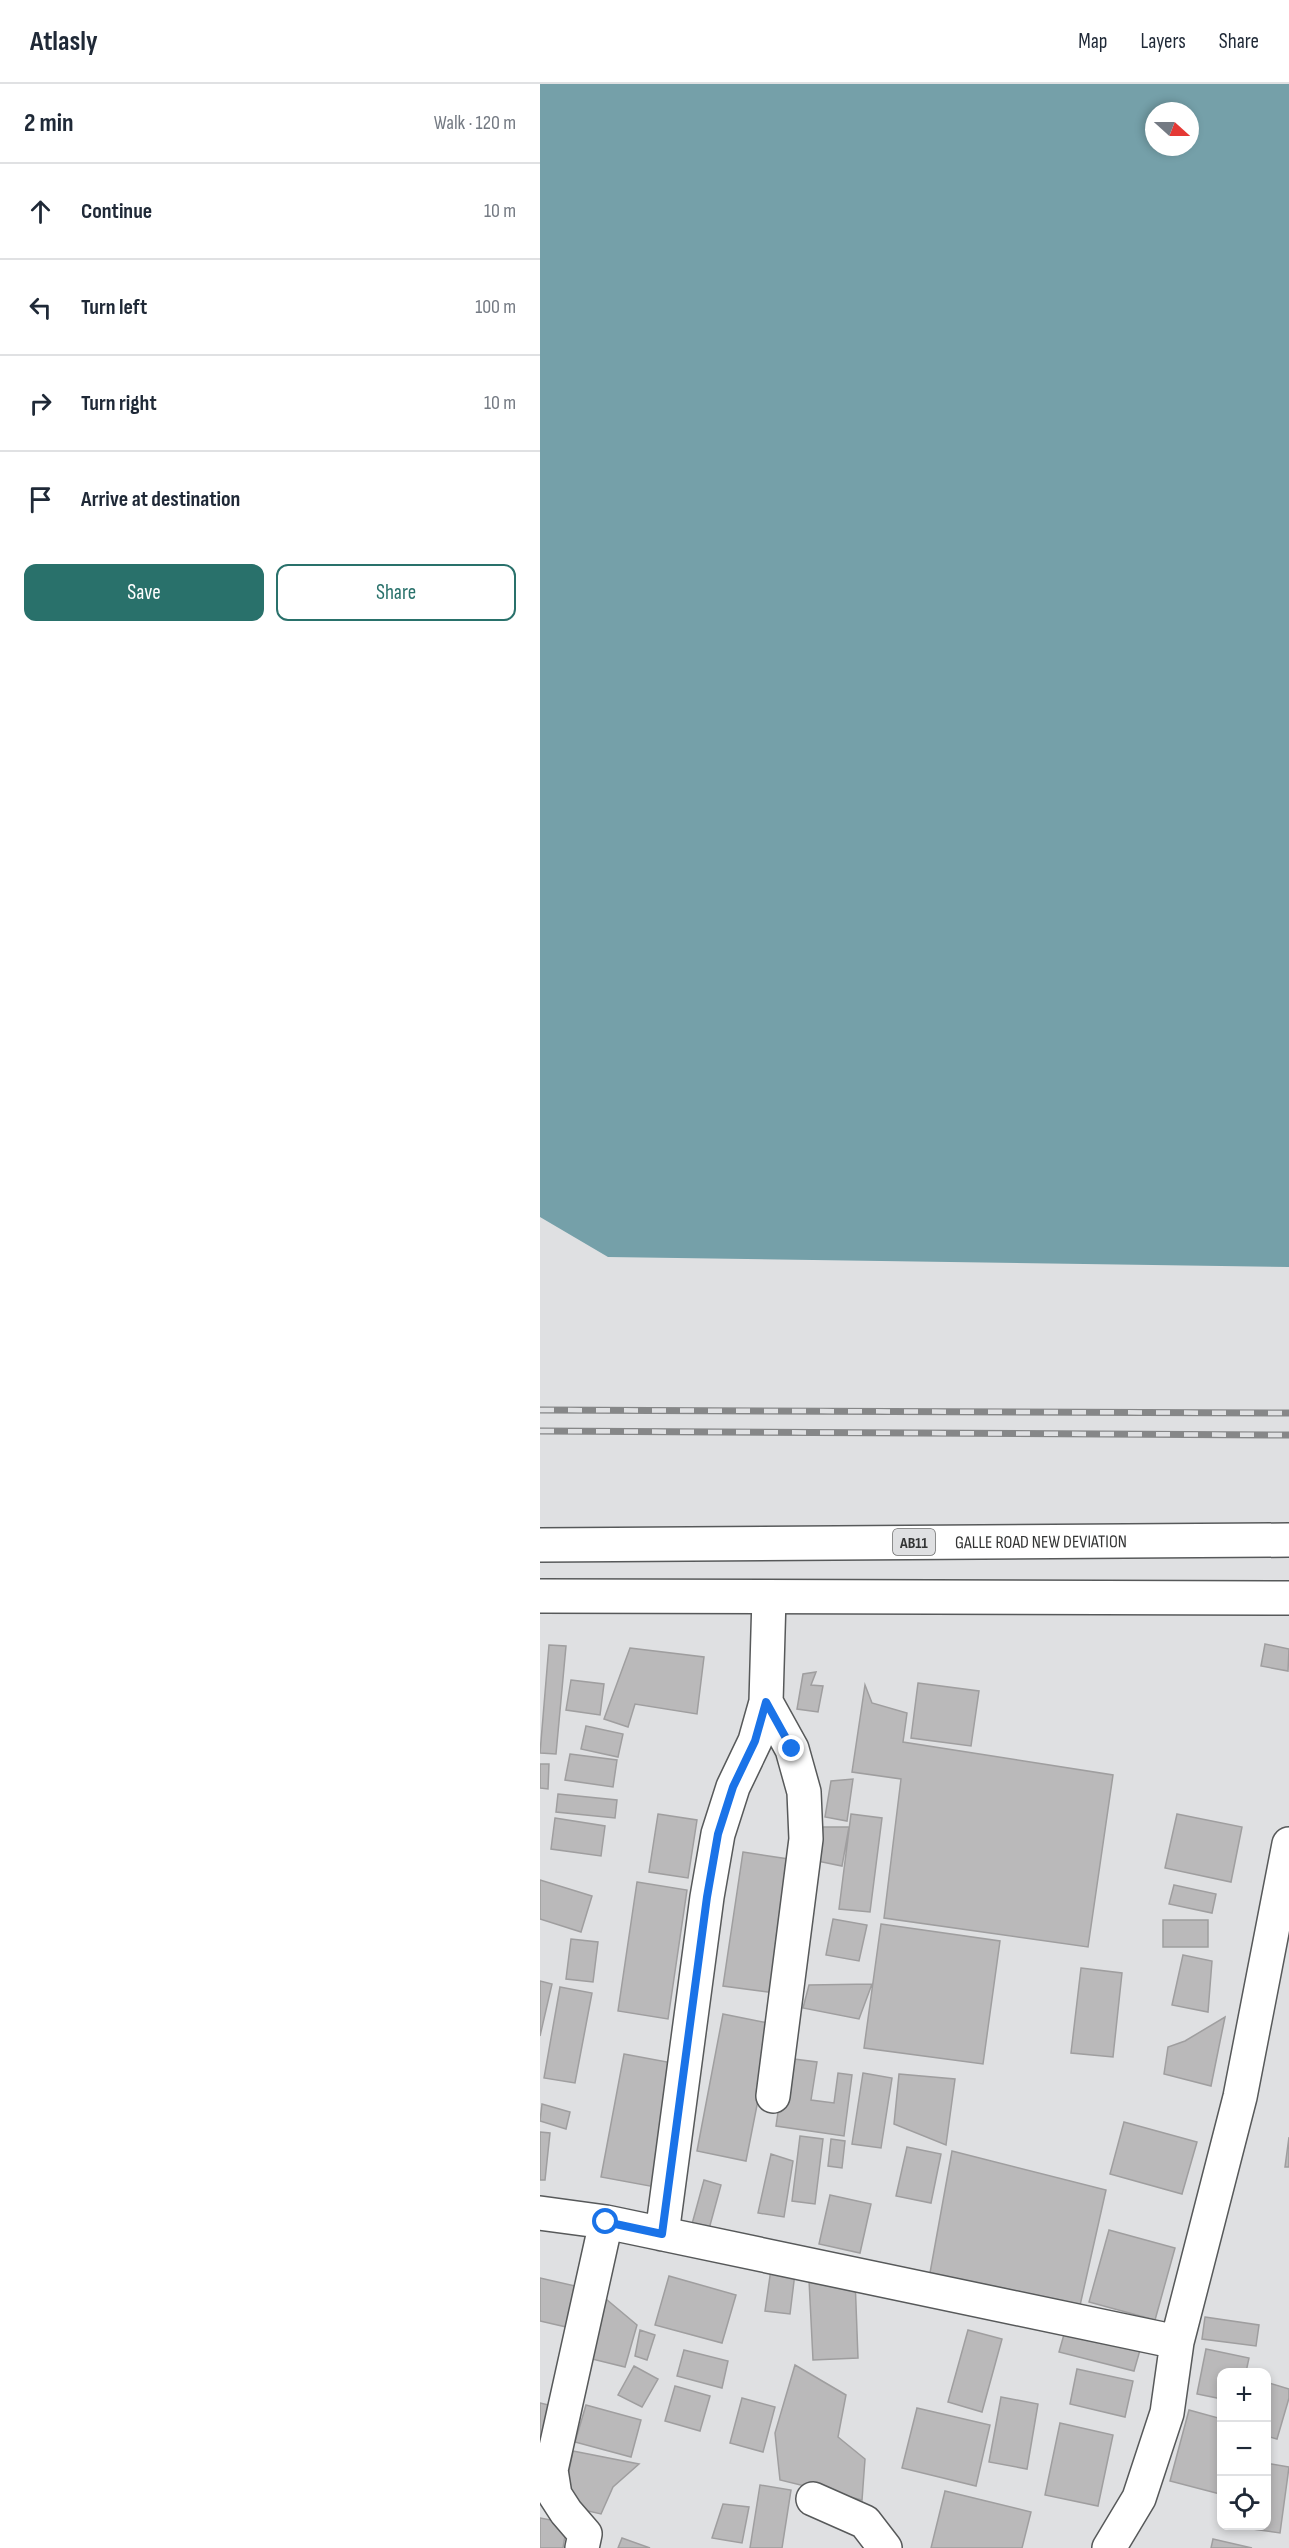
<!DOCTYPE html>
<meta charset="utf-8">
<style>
:root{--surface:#fff;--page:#f2f2f3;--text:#1f2937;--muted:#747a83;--line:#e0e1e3;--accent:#29716b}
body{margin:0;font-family:"Sofia Sans Condensed",sans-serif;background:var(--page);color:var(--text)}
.controls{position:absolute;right:18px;bottom:18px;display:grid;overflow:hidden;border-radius:12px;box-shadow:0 3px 9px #0003}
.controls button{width:54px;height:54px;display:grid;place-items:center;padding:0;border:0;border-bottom:2px solid var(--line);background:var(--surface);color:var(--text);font:30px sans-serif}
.compass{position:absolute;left:605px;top:18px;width:54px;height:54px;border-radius:50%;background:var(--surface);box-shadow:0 3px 9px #0003;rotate:111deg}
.stop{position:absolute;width:18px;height:18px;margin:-14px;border:4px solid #1a73e8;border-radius:50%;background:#fff}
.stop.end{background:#1a73e8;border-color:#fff;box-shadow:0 2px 6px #0008}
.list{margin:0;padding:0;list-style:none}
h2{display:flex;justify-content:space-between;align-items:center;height:78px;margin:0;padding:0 24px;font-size:26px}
h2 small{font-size:20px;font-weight:400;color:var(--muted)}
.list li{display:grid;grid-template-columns:39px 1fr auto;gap:18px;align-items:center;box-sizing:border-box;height:96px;padding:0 24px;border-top:2px solid var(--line)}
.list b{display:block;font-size:22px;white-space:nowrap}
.list em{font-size:20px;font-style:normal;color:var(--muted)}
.actions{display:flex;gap:12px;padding:18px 24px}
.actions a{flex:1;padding:14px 0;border:2px solid var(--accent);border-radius:12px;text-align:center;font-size:21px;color:var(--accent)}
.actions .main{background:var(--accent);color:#fff}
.icon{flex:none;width:33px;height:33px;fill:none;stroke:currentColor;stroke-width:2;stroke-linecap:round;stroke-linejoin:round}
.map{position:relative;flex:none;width:749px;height:2464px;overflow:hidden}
header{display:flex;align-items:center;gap:36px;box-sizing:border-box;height:84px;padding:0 30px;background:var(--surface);border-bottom:2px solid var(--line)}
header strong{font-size:28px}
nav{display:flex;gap:33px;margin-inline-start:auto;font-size:21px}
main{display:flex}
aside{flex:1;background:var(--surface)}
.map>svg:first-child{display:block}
</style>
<header>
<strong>Atlasly</strong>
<nav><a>Map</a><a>Layers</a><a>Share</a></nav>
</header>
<main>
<aside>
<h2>2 min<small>Walk · 120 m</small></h2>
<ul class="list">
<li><svg class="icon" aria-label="ahead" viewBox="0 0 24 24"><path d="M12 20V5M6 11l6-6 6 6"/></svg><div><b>Continue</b></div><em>10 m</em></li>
<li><svg class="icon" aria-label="left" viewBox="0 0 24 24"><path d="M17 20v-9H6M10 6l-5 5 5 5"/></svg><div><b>Turn left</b></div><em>100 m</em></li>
<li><svg class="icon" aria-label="right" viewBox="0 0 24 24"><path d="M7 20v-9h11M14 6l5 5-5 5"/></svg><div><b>Turn right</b></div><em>10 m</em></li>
<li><svg class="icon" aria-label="arrive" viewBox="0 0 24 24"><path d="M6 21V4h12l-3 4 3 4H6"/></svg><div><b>Arrive at destination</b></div></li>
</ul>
<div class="actions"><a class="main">Save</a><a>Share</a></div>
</aside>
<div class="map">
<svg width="749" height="2464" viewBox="0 0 749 2464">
<rect width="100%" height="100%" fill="#dfe0e2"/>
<path fill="#75a0a9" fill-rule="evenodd" d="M0 0H749V1183L68 1173 0 1133ZM614 27H650V63H614Z"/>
<path fill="#bab9ba" stroke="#9f9e9f" stroke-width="1.5" d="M725 1560 749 1565 748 1587 721 1582Z
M9 1561 26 1562 16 1670 0 1669Z
M90 1564 164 1573 157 1630 95 1620 88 1643 64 1635Z
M276 1588 271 1601 283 1602 278 1628 257 1625 263 1590Z
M31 1596 64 1600 60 1631 26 1626Z
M378 1599 439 1607 431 1662 371 1654Z
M325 1601 332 1619 367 1629 363 1658 573 1691 548 1863 344 1834 361 1695 312 1688Z
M46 1642 83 1650 78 1673 41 1665Z
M30 1670 77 1676 73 1703 25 1696Z
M0 1680H9L8 1705 0 1704Z
M313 1695 307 1737 285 1733 291 1697Z
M18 1710 77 1716 75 1734 16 1728Z
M118 1730 157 1736 148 1794 109 1788Z
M311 1730 342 1734 330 1828 299 1825Z
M637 1730 702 1743 691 1798 625 1784Z
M15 1734 65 1742 61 1772 11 1765Z
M283 1743H309L302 1782 277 1777Z
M203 1768 255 1776 235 1909 183 1902Z
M0 1796 52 1812 41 1848 0 1835Z
M97 1798 147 1806 128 1935 78 1927Z
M634 1801 676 1810 672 1829 629 1820Z
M293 1835 327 1841 319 1877 286 1871Z
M623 1836H668V1863H623Z
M341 1840 460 1857 443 1980 324 1964Z
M31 1855 58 1858 53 1898 26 1895Z
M643 1871 672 1877 668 1928 632 1921Z
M541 1884 582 1889 573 1973 531 1969Z
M0 1897 12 1900 0 1952Z
M332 1900 319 1935 263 1924 269 1901Z
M20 1903 52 1909 35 1999 4 1994Z
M183 1930 233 1940 206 2077 157 2067Z
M685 1933 671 2002 624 1990 628 1963 645 1957Z
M84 1970 138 1980 115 2103 61 2093Z
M246 1974 277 1978 271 2016 294 2019 298 1989 312 1991 304 2052 236 2042Z
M323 1989 352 1994 341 2064 312 2060Z
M359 1990 415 1995 406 2061 354 2040Z
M2 2020 30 2028 26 2045 0 2037Z
M584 2038 657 2058 642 2110 570 2090Z
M0 2048 10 2049 5 2096H0Z
M260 2052 283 2055 275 2120 252 2117Z
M749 2053V2083H745Z
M291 2055 305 2057 302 2084 288 2082Z
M367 2063 401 2070 391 2119 356 2112Z
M412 2067 566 2106 539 2226 388 2200Z
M231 2070 253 2077 244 2133 218 2129Z
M164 2096 181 2101 169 2145 152 2140Z
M290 2111 331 2120 320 2169 279 2160Z
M569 2146 635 2164 615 2236 549 2218Z
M232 2178 256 2181 250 2230 225 2227Z
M129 2192 196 2211 182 2259 115 2241Z
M0 2194 44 2204 35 2245 0 2237Z
M315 2194 318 2274 273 2276 269 2196Z
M60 2210 97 2241 85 2283 52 2275Z
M665 2233 719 2241 716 2262 662 2255Z
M100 2246 115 2251 107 2276 95 2272Z
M428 2246 462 2255 442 2328 408 2318Z
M525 2247 600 2266 594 2287 519 2268Z
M666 2265 709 2274 706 2288H682V2315L657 2310Z
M144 2266 188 2277 182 2304 137 2292Z
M255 2281 306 2311 298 2353 325 2375 322 2416 240 2396 235 2349Z
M94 2282 118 2295 102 2323 78 2311Z
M537 2285 593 2297 585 2333 530 2320Z
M729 2299 749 2305V2314L737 2355 726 2352V2307Z
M135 2302 170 2312 160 2347 125 2337Z
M461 2313 498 2320 487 2385 449 2378Z
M202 2314 235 2323 223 2368 190 2359Z
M0 2319 17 2323 7 2357 0 2355Z
M46 2321 101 2336 91 2373 35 2358Z
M377 2324 450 2341 436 2402 362 2384Z
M649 2326 682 2335 680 2410 630 2397Z
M520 2339 573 2351 558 2422 505 2411Z
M33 2367 99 2380 73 2403 61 2430 22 2421Z
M726 2379 749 2383 740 2449 698 2443 726 2442Z
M220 2401 251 2406 242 2464H210Z
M405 2407 491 2428 482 2464H391Z
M183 2420 209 2423 202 2459 172 2454Z
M0 2434 27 2439 23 2464H0Z
M82 2454 110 2464H78Z
M673 2455 712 2464H671Z"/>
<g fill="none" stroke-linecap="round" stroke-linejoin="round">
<defs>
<path id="minor" d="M226 1618 252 1665 264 1708 266 1755 233 2012
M0 2129 66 2138 637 2258
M122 2150 167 1813 178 1750 193 1703 215 1657 226 1618 229 1513
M273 2415 325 2438 345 2464
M42 2464 45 2450 26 2428 15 2411 11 2386 66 2138
M569 2464 599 2414 627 2329 637 2258 700 2013 749 1760"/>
<g id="primary">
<path id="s1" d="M0 1461 749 1456"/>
<path d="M0 1512 749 1514"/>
</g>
</defs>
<use href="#minor" stroke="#57595a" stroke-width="36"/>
<use href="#primary" stroke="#57595a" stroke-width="36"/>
<use href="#minor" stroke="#fff" stroke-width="33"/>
<use href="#primary" stroke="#fff" stroke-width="33"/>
<defs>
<path id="rail" d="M0 1326 749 1329
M0 1347 749 1351"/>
</defs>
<use href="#rail" stroke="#868788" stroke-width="7"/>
<use href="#rail" stroke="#dfe0e2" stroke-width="4.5" stroke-dasharray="14" stroke-linecap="butt"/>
</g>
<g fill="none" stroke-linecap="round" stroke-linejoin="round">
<path stroke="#1a73e8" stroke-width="8" d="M66 2138 122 2150 167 1813 178 1750 193 1703 215 1657 226 1618 252 1665"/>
</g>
<g text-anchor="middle" stroke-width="4.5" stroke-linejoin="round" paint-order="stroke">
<rect fill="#dfe0e2" stroke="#676868" stroke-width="1.5" x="353" y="1445" width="42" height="26" rx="4.5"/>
<g font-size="16" font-weight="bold" fill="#333434">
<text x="374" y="1464">AB11</text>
</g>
<g font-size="18" fill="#333434" stroke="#dfe0e2">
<text dy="6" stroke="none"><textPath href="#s1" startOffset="501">GALLE ROAD NEW DEVIATION</textPath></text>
</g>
</g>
</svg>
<div class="controls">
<button>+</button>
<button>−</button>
<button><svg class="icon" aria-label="locate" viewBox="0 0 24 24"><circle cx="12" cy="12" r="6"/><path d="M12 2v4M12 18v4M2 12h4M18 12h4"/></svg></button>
</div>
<svg class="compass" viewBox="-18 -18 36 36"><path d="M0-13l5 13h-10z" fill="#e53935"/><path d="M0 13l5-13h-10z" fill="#747a83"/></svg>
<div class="stop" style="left:66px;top:2138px"></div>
<div class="stop end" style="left:252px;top:1665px"></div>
</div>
</main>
